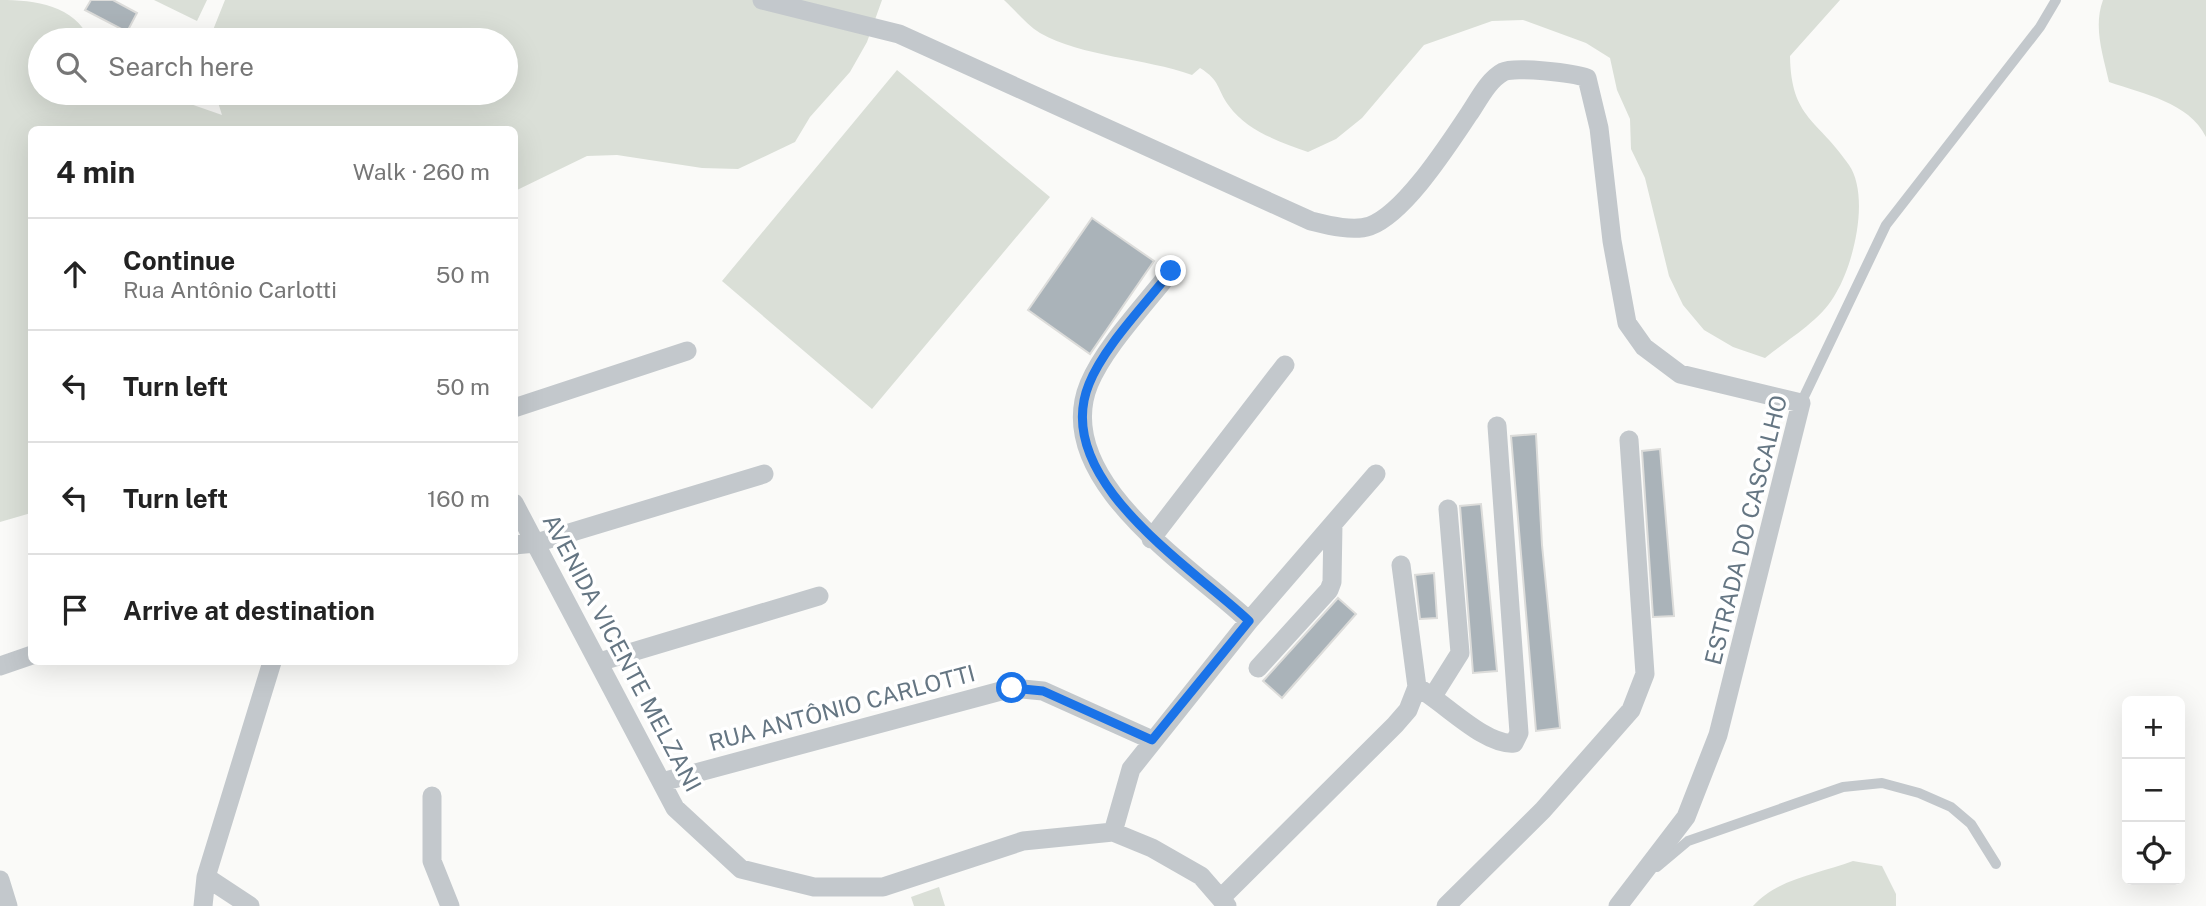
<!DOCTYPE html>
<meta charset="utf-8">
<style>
:root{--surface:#fff;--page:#f2f2f2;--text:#222;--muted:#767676;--line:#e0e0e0}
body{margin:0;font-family:"Public Sans",sans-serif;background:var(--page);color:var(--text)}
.controls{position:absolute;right:21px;bottom:21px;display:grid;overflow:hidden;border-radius:10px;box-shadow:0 7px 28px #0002}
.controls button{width:63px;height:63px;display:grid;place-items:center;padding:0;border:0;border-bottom:2px solid var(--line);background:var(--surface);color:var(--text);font:35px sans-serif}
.stop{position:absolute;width:21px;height:21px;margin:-16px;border:5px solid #1a73e8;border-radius:50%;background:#fff}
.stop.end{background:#1a73e8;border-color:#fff;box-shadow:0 2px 7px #0008}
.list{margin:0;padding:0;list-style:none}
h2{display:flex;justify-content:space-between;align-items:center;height:91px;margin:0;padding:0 28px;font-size:30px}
h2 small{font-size:23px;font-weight:400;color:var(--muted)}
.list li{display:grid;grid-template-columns:46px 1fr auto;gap:21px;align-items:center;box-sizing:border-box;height:112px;padding:0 28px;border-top:2px solid var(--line)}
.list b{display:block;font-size:26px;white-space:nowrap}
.list p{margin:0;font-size:23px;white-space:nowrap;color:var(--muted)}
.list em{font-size:23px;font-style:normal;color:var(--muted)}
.icon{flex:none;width:38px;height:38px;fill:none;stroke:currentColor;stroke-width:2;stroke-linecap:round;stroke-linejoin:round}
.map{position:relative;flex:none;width:2206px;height:906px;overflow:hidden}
.search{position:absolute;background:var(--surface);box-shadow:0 7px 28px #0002;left:28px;top:28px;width:490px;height:77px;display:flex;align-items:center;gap:18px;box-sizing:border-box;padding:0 24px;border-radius:38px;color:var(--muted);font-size:26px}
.panel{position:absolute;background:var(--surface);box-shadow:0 7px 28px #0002;left:28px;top:126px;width:490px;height:539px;border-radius:10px}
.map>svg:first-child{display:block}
</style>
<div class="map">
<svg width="2206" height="906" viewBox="0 0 2206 906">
<rect width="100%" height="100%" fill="#fafaf8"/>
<path fill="#dadfd7" d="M0 0C36 0 74 5 90 40H40V93H159L222 115 215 93H506V40H209L225 0H882L867 42 850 72 810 117 795 142 738 169 702 168 617 155 587 156 515 191 514 130H32L31 513 0 522Z
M154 0H207L197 21Z
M1004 0H1840L1790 56C1791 119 1818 119 1849 165 1870 196 1854 263 1836 293 1822 320 1788 339 1765 358L1733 347 1704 330 1683 305 1669 276 1645 178 1631 149 1630 119 1617 90 1610 58 1586 43 1523 20 1492 21 1424 45 1362 118 1336 139 1308 152C1280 142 1247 131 1229 106 1216 88 1221 81 1200 68L1192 75C1145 58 1082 57 1040 33 1027 25 1015 10 1004 0Z
M2103 0H2206V137C2189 102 2143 94 2109 82 2103 55 2093 27 2103 0Z
M897 70 1050 197 872 409 722 281Z
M1853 861 1882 866 1896 894V906H1753C1778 878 1819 874 1853 861Z
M939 887 945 906H914L911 897Z"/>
<path fill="#aab3b9" stroke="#dcdcda" stroke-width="2" d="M91 0H113L137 13 127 32 85 10Z
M1092 218 1154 261 1090 354 1028 310Z
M1536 434 1542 545 1560 728 1536 731 1511 436Z
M1660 449 1674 616 1653 617 1642 451Z
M1481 504 1497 671 1473 673 1460 506Z
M1434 573 1437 618 1420 619 1415 575Z
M1338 598 1356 614 1282 698 1263 681Z"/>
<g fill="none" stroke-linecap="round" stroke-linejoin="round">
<path stroke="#c3c8cc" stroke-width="10" d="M1801 403 1886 225 2040 27 2056 0
M1657 867 1688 841 1843 787 1882 783 1919 793 1951 807 1971 824 1996 864"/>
<path stroke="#c3c8cc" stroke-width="19" d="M762 0 899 34 1311 221C1327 225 1353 232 1370 226 1405 213 1448 145 1469 114 1478 101 1488 80 1503 72 1514 66 1574 73 1587 78L1599 128 1612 241 1627 323 1644 347 1680 374 1801 403 1718 735 1686 817 1618 906
M514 408 687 351
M514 503 675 808 741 869 814 887H883L1023 841 1113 832 1152 848 1201 876 1227 906
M1151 539 1285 365
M514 545 536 543 764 474
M1401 565 1417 687
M1249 621 1376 474
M599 662 819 596
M0 666 32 655
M1258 668 1329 590 1332 582 1333 524
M1417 687C1444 702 1485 746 1514 743L1519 733 1497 426
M1433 696 1460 653 1448 509
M662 782 1012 688 1043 691 1152 740
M432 796V861L450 906
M1113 832 1131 769 1249 621C1192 567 1050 479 1089 384 1105 346 1145 305 1171 271
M206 877 250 906
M0 880 8 906
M1222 897 1395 725 1408 710 1417 687
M203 906 206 877 272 662
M1446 906 1543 810 1631 710 1645 674 1629 440"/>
</g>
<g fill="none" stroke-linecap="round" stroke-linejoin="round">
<path stroke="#1a73e8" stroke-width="9" d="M1012 688 1043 691 1152 740 1249 621C1192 567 1050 479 1089 384 1104 346 1146 304 1171 271"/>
</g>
<g text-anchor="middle" stroke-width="7" stroke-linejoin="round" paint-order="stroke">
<g font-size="23" fill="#657683" stroke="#fff">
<text transform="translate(1746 530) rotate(-76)" y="8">ESTRADA DO CASCALHO</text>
<text transform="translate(622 653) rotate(62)" y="8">AVENIDA VICENTE MELZANI</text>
<text transform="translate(842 708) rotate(-15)" y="8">RUA ANTÔNIO CARLOTTI</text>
</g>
</g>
</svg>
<div class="controls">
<button>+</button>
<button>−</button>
<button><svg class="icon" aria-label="locate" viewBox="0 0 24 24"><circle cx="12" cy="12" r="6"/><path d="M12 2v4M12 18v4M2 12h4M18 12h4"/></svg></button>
</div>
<div class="stop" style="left:1012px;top:688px"></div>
<div class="stop end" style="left:1171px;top:271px"></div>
<div class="search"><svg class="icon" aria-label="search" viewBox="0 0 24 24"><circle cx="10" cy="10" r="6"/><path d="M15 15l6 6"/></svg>Search here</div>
<section class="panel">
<h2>4 min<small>Walk · 260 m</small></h2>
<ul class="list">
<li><svg class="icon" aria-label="ahead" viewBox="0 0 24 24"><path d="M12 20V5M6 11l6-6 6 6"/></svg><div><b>Continue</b><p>Rua Antônio Carlotti</p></div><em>50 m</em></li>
<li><svg class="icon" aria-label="left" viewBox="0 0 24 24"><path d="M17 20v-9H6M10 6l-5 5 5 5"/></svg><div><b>Turn left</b></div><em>50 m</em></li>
<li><svg class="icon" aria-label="left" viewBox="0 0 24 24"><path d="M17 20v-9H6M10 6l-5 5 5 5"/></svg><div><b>Turn left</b></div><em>160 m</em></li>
<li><svg class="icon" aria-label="arrive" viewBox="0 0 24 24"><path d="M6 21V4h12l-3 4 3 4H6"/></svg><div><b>Arrive at destination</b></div></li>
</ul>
</section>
</div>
